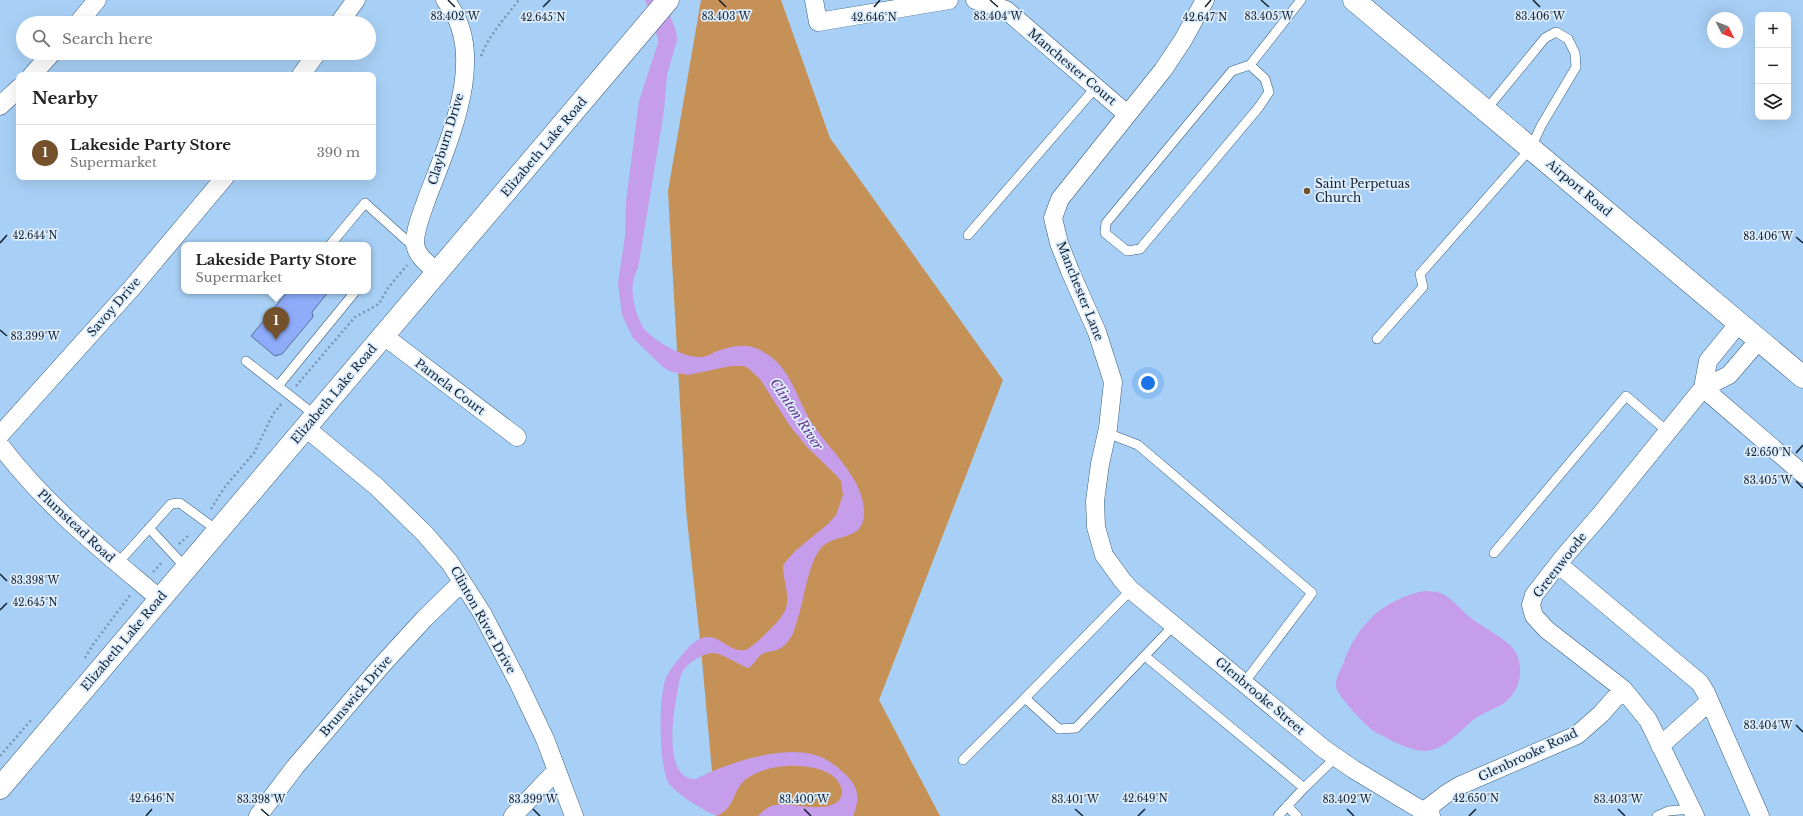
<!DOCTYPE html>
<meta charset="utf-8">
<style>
:root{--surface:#fff;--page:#f6f6f6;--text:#222;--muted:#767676;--line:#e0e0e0;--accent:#74512a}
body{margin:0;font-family:"Libre Baskerville",serif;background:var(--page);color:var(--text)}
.controls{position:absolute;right:12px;top:12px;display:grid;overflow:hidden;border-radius:8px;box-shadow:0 4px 16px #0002}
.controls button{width:36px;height:36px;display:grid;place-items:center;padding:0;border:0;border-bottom:1px solid var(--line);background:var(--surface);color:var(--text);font:20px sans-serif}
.compass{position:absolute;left:1707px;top:12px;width:36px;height:36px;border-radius:50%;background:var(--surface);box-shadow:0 4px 16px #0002;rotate:132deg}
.you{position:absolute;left:1148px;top:383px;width:14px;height:14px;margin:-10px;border:3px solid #fff;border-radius:50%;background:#1a73e8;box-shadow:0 0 0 6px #1a73e833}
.badge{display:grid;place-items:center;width:26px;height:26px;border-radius:50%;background:var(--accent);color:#fff;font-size:13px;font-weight:700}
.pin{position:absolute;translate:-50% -33px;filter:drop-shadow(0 1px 2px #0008)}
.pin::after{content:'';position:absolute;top:21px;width:14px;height:12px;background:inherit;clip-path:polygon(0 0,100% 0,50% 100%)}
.popup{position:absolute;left:181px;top:242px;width:190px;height:52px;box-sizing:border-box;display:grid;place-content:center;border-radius:8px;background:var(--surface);filter:drop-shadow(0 1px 3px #0005);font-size:13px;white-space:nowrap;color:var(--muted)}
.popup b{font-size:15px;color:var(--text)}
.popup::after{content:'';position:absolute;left:50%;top:100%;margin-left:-8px;border:8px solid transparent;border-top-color:var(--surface)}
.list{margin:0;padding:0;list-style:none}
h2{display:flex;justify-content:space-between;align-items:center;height:52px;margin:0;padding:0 16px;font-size:17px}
h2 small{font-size:13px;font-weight:400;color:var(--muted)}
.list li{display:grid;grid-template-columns:26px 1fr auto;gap:12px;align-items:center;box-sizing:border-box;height:56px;padding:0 16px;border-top:1px solid var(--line)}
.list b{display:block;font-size:15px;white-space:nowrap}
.list p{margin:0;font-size:13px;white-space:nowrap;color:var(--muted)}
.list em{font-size:13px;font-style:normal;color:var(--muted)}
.icon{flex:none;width:22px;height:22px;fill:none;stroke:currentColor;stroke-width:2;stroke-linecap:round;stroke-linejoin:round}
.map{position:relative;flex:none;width:1803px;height:816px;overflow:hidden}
.search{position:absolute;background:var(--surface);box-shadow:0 4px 16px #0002;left:16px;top:16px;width:360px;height:44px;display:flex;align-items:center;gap:10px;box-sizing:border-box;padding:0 14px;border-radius:22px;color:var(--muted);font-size:15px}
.panel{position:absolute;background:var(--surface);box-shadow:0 4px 16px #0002;left:16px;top:72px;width:360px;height:108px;border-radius:8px}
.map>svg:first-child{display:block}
</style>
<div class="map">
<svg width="1803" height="816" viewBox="0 0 1803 816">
<rect width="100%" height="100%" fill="#a8d0f6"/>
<path fill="#c69156" d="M701 0H781L830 138 1003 380 879 700 940 816H716L701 649 686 510 668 191Z"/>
<path fill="#c59deb" d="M645 0H664L676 31 677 40 667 75 664 111 638 268C630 283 632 294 636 311 638 317 641 325 645 330 656 342 684 358 701 357 706 357 711 354 715 352 731 346 747 342 762 351 794 369 795 399 814 426 831 452 863 478 864 511 865 543 835 532 821 548 809 562 805 593 800 611 798 619 795 626 793 634 789 640 785 647 777 650 772 652 767 651 762 654 756 658 755 665 748 668 739 665 721 652 712 653 703 654 691 661 685 668 679 675 679 685 677 694 673 713 663 781 696 779 726 763 782 745 815 755 826 758 837 766 846 775 859 787 860 800 853 816H758C763 811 768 806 775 805 791 802 832 816 841 797 844 789 839 781 833 776 812 760 760 763 742 783 731 796 735 807 717 816 706 812 673 792 668 782 659 764 658 696 666 678 670 668 685 651 692 644 716 624 726 654 745 650 752 648 772 628 777 622 796 602 783 588 783 565L795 551 828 524 836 515 843 495 841 481 837 476 807 447 790 426 760 379 748 368 744 366H731L688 375 672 372 664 368 633 338 622 315 618 283 625 236 626 201 639 101 658 43V39Z
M1424 591C1449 590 1453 604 1471 618 1483 628 1510 640 1516 653 1525 671 1519 693 1503 704 1493 710 1482 713 1473 720 1460 731 1444 750 1426 751 1409 751 1390 740 1375 732 1366 726 1338 697 1336 687 1335 680 1340 671 1343 664 1357 625 1382 600 1424 591Z"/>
<path fill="#8facfa" stroke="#5b6b95" d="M288 291H329L312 312 313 317 282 354 275 356 251 336Z"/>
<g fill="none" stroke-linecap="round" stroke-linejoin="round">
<defs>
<path id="service" d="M1250 65 1265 79 1269 92 1259 107 1140 249 1127 251 1105 233 1106 223 1232 71 1250 65 1301 0
M968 235 1096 87
M330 245 365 203 414 247
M1377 339 1423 287 1420 274 1531 148 1541 126 1576 67 1575 53 1568 39 1556 32 1545 38 1486 110
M246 361 316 416
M278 386 354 293
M1107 433 1138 445 1312 593 1244 683
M149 528 186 568
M1494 553 1626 396 1667 431
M117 564 171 504 180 503 218 531
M1131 590 1025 698 1059 729 1076 728 1174 625
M1145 656 1304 788 1336 757
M963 760 1025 698
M1287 806 1297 816
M1278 816 1304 788
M1657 816 1668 811 1692 809"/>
<path id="minor" d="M814 0 818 22 949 0
M975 0 1006 10 1127 114
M1205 0 1183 40 1163 70 1060 199 1053 218 1059 243 1070 271 1097 332 1113 382 1108 428 1100 464 1095 501 1096 527 1104 555 1122 580 1131 590 1324 749 1353 769 1431 816
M78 23 97 0
M339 23 356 0
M32 75 52 53
M301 75 317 53
M0 106 19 88
M438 273C430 266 419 258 416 248 412 236 422 213 426 201 447 144 491 54 445 0
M384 336 517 437
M1703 388 1803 474
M1703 388 1708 361 1739 323
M306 428 377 487 425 534 450 563 482 613 517 680 545 739 574 816
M0 435 131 289 225 177
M0 445C46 506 102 550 160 599
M1558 564 1700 683 1706 693 1760 816
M1660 746 1709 702
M1424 811 1446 794 1461 785 1577 735 1601 714 1623 689
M258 816 295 767 381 666 424 619 462 582
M513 816 557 770
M1695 816 1648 720 1623 689 1547 630 1534 616 1531 605 1534 595 1562 559 1601 514 1703 388 1729 375 1759 340"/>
<path id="tertiary" d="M1354 0 1803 377
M0 788 668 0"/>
</defs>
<use href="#service" stroke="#395d7e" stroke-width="10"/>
<use href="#minor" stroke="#395d7e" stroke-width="19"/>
<use href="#tertiary" stroke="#395d7e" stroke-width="23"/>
<path stroke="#7595b3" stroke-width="2.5" stroke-dasharray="2 3" stroke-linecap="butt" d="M481 56C489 35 505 18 519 0
M296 386 355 317 379 304 388 288 407 265
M211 509 224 488 254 453 273 414 283 402
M179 544 189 535
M153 572 163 561
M85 658 94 643 131 594
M0 756 32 719"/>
<use href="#service" stroke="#fff" stroke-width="9"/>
<use href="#minor" stroke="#fff" stroke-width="18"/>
<use href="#tertiary" stroke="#fff" stroke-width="22"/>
</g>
<path fill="none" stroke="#12212f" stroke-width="1.5" d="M448 0 455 7M719 0 726 7M990 0 998 7M1261 0 1269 7M1533 0 1540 7M543 7 550 0M874 7 880 0M1205 7 1211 0M1796 237 1803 243M0 243 7 235M0 330 7 336M1796 453 1803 445M1796 481 1803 488M0 574 7 581M0 610 7 603M1796 725 1803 732M261 809 269 816M533 809 540 816M804 809 811 816M1075 809 1083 816M1347 809 1354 816M1618 809 1625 816M146 816 152 809M1138 816 1145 809M1469 816 1476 809"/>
<circle fill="#74512a" stroke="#deeefe" stroke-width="1.5" cx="1307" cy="191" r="4"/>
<g text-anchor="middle" stroke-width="3.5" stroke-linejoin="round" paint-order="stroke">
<g font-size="12" fill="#12212f" stroke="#deeefe">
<text transform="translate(1072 67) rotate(40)" y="4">Manchester Court</text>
<text transform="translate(446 139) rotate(-73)" y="4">Clayburn Drive</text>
<text transform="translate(544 147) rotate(-50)" y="4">Elizabeth Lake Road</text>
<text transform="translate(1579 188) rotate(40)" y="4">Airport Road</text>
<text transform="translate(1080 291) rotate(68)" y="4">Manchester Lane</text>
<text transform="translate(114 307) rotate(-49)" y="4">Savoy Drive</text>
<text transform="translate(450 387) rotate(37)" y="4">Pamela Court</text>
<text transform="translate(334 394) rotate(-50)" y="4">Elizabeth Lake Road</text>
<text transform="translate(76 526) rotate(43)" y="4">Plumstead Road</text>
<text transform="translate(1560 565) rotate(-52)" y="4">Greenwoode</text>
<text transform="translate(483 620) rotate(61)" y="4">Clinton River Drive</text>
<text transform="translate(124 641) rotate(-50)" y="4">Elizabeth Lake Road</text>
<text transform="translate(356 696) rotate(-49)" y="4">Brunswick Drive</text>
<text transform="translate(1260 696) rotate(40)" y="4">Glenbrooke Street</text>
<text transform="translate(1528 755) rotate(-25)" y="4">Glenbrooke Road</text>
</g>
<g font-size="12" fill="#12212f" stroke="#deeefe" text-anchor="start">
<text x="1315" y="188">Saint Perpetuas<tspan x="1315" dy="14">Church</tspan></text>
</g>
<g font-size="13" font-style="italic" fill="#64318b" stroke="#deeefe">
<text transform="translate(797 414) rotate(56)" y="5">Clinton River</text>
</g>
</g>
<g font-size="10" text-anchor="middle" fill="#12212f" stroke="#deeefe" stroke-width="3.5" stroke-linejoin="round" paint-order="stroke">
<text x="455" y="20">83.402°W</text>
<text x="726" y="20">83.403°W</text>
<text x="998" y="20">83.404°W</text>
<text x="1269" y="20">83.405°W</text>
<text x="1540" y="20">83.406°W</text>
<text x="874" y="21">42.646°N</text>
<text x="1205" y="21">42.647°N</text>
<text x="543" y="21">42.645°N</text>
<text x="35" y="239">42.644°N</text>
<text x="1768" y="240">83.406°W</text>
<text x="35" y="340">83.399°W</text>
<text x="1768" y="456">42.650°N</text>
<text x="1768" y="484">83.405°W</text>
<text x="35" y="584">83.398°W</text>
<text x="35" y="606">42.645°N</text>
<text x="1768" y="729">83.404°W</text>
<text x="152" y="802">42.646°N</text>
<text x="1145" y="802">42.649°N</text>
<text x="1476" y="802">42.650°N</text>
<text x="261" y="803">83.398°W</text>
<text x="533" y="803">83.399°W</text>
<text x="804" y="803">83.400°W</text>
<text x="1075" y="803">83.401°W</text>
<text x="1347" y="803">83.402°W</text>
<text x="1618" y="803">83.403°W</text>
</g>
</svg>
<div class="controls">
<button>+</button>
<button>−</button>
<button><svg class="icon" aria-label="layers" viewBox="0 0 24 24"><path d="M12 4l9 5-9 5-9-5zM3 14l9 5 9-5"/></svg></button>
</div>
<svg class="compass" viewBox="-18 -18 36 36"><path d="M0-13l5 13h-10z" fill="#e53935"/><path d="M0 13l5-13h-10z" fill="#767676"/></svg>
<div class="you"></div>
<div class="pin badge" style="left:276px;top:340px">1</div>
<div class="popup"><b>Lakeside Party Store</b>Supermarket</div>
<div class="search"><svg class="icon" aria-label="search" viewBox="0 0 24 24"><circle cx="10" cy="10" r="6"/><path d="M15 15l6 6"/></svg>Search here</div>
<section class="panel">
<h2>Nearby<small></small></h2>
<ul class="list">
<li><span class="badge">1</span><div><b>Lakeside Party Store</b><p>Supermarket</p></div><em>390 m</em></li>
</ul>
</section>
</div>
